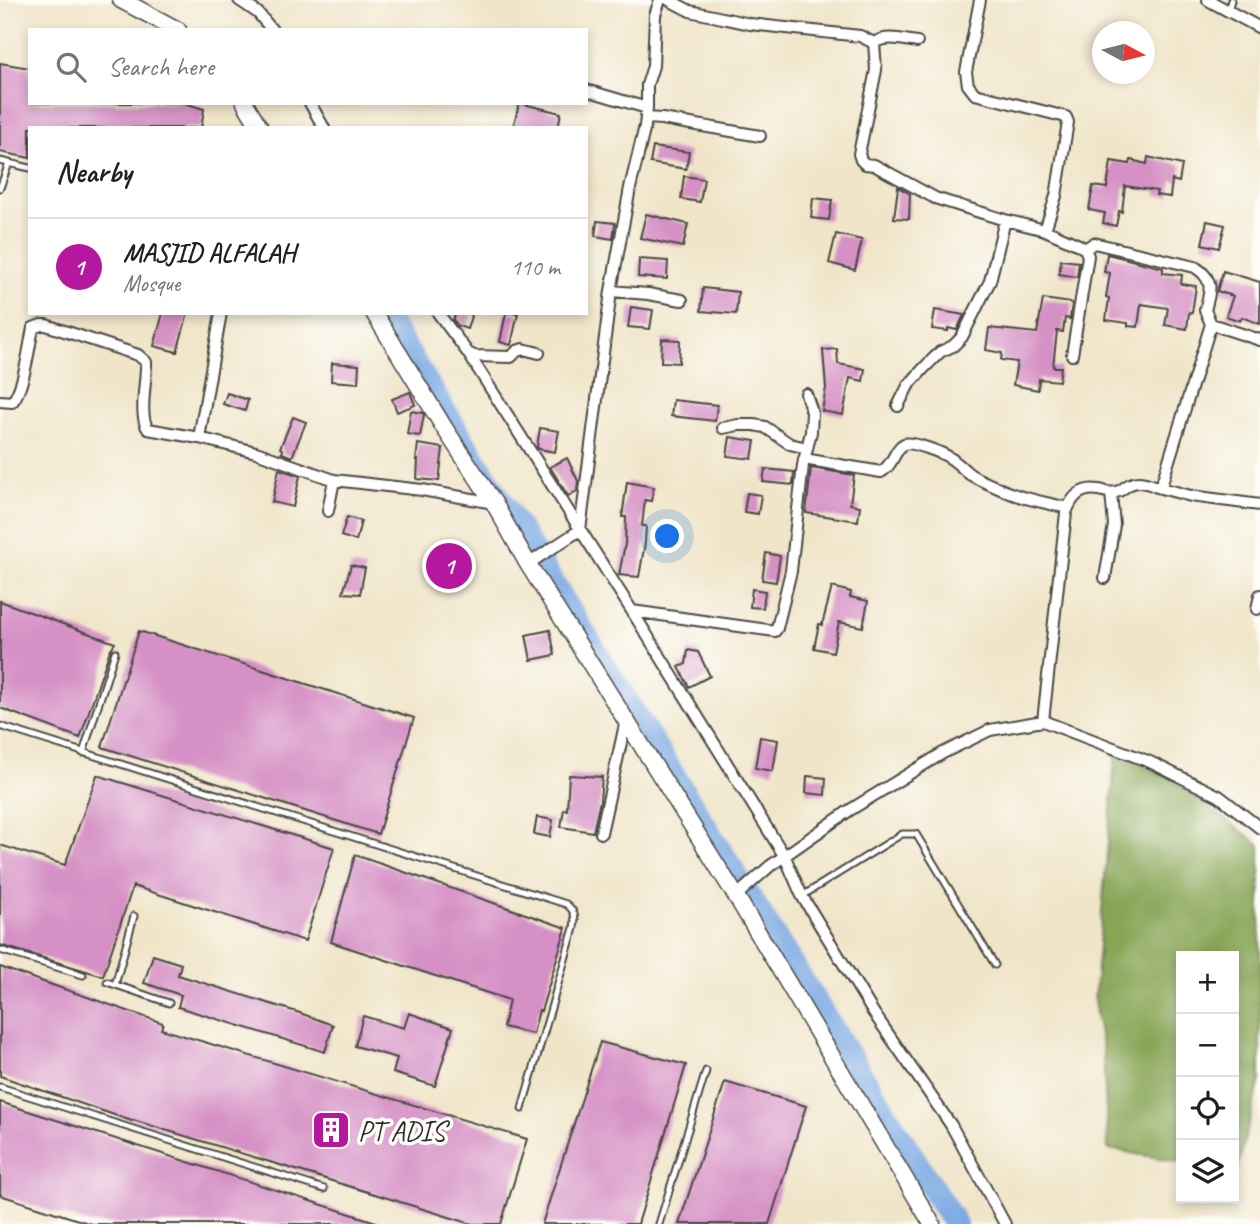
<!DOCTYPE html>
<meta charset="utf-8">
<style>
:root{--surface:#fff;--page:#f2f2f2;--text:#202124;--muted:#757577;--line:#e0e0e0;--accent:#b5179e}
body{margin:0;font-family:Caveat,sans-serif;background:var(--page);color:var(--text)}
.controls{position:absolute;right:21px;bottom:21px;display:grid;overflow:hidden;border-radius:0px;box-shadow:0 4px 10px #0003}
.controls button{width:63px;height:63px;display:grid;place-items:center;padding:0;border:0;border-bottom:2px solid var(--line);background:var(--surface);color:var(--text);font:35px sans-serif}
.compass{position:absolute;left:1092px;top:21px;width:63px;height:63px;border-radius:50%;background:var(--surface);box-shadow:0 4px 10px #0003;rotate:97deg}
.you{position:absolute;left:668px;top:537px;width:24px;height:24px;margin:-18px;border:5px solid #fff;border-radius:50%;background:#1a73e8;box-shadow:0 0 0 10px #1a73e833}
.badge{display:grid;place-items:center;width:46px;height:46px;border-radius:50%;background:var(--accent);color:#fff;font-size:23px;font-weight:700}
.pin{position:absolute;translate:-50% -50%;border:4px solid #fff;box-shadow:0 2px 7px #0006}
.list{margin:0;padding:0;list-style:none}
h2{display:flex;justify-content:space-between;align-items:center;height:91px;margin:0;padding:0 28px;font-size:30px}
h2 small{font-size:23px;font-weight:400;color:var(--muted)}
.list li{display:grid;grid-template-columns:46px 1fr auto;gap:21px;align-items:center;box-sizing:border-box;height:98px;padding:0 28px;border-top:2px solid var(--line)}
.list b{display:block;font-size:26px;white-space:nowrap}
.list p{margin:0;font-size:23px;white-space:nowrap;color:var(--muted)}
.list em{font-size:23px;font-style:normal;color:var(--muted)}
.icon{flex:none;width:38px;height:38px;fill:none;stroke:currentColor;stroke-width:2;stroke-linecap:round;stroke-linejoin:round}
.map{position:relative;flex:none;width:1260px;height:1224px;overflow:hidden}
.search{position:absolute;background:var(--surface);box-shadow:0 4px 10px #0003;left:28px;top:28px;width:560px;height:77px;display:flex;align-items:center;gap:18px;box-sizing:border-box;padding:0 24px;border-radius:0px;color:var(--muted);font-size:26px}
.panel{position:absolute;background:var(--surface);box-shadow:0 4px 10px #0003;left:28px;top:126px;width:560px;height:189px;border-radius:0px}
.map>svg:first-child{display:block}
</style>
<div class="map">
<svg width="1260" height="1224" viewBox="0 0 1260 1224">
<rect width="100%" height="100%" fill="#fdfcf7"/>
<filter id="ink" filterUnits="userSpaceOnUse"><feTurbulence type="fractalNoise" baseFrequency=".0143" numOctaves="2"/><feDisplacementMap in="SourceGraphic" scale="14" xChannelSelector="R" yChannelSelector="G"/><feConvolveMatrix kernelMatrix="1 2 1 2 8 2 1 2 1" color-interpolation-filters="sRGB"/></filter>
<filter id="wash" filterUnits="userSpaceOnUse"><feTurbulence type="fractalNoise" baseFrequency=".00686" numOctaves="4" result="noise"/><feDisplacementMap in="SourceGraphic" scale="28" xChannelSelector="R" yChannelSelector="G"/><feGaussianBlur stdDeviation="1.57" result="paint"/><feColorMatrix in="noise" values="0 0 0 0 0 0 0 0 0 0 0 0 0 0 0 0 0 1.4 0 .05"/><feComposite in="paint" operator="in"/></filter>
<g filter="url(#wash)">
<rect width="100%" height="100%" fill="#f0e5c9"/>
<path fill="#88a557" stroke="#5a6841" stroke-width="2" d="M1116 750 1175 782 1260 845V1080L1236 1173 1234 1172V956H1181V1162L1108 1149 1103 1051 1094 1002Z"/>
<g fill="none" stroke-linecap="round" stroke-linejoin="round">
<path stroke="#7aa9e4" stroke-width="24" d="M383 313 955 1224"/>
</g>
<g id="blocks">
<path fill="#d590c5" d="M0 63 30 68V103H184L204 109 201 128H30V158L0 152Z
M519 103 561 113 558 128H526L514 125Z
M653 147 689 152 686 169 650 163Z
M1148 157 1182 165 1179 182 1172 180 1170 197 1156 195 1157 191 1125 186 1122 212 1119 211 1116 226 1103 223 1105 213 1089 210 1093 186 1107 188 1111 161 1130 164 1131 160 1147 164Z
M684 176 704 179 700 202 681 199Z
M898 187 910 194 909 219 894 218Z
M813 198 832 200 829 220 811 218Z
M646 214 688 224 683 247 640 238Z
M597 221 615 223 613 239 595 236Z
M1207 221 1225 225 1219 248 1202 244Z
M836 234 862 240 855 270 829 263Z
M1107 254 1163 268V273L1182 275 1181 284 1196 286 1192 313 1189 312 1187 329 1165 325 1168 308 1141 304 1138 327 1128 326V323L1106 320 1109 298 1106 297 1110 273 1104 272Z
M639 259 668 261 667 279 638 277Z
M1061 260 1079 262 1077 277 1059 274Z
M1223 271 1260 282V324L1242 317 1240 321 1226 316 1233 296 1217 291Z
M703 288 738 292 736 314 701 311Z
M1043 299 1072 303 1070 319 1065 318 1063 332 1057 331 1053 367H1061L1059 381 1039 379 1038 390 1013 385 1017 362 1001 360 1002 353 986 350 989 328 1037 333Z
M631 307 653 310 650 329 628 327Z
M935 310 964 315 957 330 948 328V331L932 329Z
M163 313H188L177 352 154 346Z
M456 313H472L467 329 458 326 453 320Z
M506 313H518L511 345 500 342Z
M662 339 680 340 679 363 661 362Z
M837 349 838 364 865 369 863 381 850 378 843 415 822 411 826 388 823 350Z
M332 363 359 365 358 383 331 381Z
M410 392 415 405 397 412 392 399Z
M227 393 248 400 245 411 223 404Z
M673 400 717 405 715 421 671 416Z
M411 411 423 413 424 415 420 436 407 434Z
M293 417 306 422 292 457 282 453 283 450 280 448Z
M540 428 559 431 555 452 539 449 537 447Z
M730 437 755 441 752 459 727 456Z
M418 444 443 448 439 481 417 479 418 460H416Z
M567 458 578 481 577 491 568 496 550 467Z
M811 468 854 475 850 504 860 506 858 521 806 513Z
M279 469 300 476 293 507 272 502Z
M765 469 794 472 793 485 763 482Z
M627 482 654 487 651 501 645 500 642 526H646L645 543 639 577 619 575 625 544 626 517H622Z
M747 493 761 495 758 514 744 512Z
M347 517 361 521 356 541 341 536Z
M766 553 780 556 776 582 762 580Z
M437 555 464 560 461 577 434 572Z
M351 565 365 568 360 594 343 593Z
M832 587 851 592 850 597 868 601 863 627 839 622 833 652 814 648 819 624 822 625Z
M752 589 765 591 763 608 750 607Z
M0 601 115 643 110 650 80 738 0 708Z
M550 630 555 655 531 660 526 635Z
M139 631 414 718 378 834 102 747Z
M688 650 698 652 710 676 689 687 679 667 686 664Z
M760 737 778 740 773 771 755 768Z
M97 775 334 848 305 941 133 886 103 976 0 945V845L65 865Z
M569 775 602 777 600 801 593 832 561 827 564 809 567 810Z
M807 776 826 778 825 795 806 793Z
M537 817 553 820 550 837 534 834Z
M355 855 566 928 541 1011 539 1010 533 1034 503 1027 509 1000 331 942Z
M153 955 181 964 178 975 300 1013 333 1025 325 1052 178 1007 181 995 144 983Z
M0 967 163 1023 161 1029 527 1139 501 1224H472L133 1120 132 1121 0 1076Z
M409 1013 453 1028 435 1086 393 1073 397 1058 355 1046 363 1016 404 1028Z
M600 1042 686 1065 638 1224H542Z
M725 1082 806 1106 769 1224H679Z
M0 1102 376 1222V1224H91L0 1195Z"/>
</g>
</g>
<g filter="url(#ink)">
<use href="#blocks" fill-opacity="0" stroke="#494743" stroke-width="2"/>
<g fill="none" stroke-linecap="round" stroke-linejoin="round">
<defs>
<path id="lane" d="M1228 11 1231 0
M0 161 30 168
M0 188 9 163
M0 726 566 904C575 911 576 917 574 928L522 1109
M83 753 115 652
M802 896 902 834H916L995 965
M0 950 83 975
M107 982 169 1003
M115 985 134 916
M0 1087 324 1189
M659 1224 706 1071"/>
<path id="street" d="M239 0 258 13 272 30
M669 0 690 11 750 24 860 36 874 43 876 70 859 154 861 160 865 164 874 165 935 198 1005 220 1045 230 1077 244 1085 249 1088 256 1072 355
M980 0 966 72 968 85 975 94 1066 117 1068 122 1056 196 1045 230
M1208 0 1260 28
M874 43C887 35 902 40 917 42
M586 90 647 108
M310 103 324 128
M646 118 662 119 760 136
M611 291 648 294 682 300
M438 313 468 353 632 611 785 857 802 896 873 1012 951 1125 1005 1224
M1211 324 1260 340
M468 353 474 356 511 357 517 351 523 349 539 353
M0 401 12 402C24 389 29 347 33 328L41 325H46L138 355 146 362C147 380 138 415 148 429L199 438 256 452 334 480 422 490 494 503
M898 406 908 386 924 368 940 352 953 346 962 337 990 281 1005 220
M723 428 738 425H754L765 427 790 444 807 448
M199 438 221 313
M804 459 881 472C893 466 895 448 904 444 912 441 943 453 950 458 958 463 964 470 971 475 983 482 998 488 1010 493 1028 500 1049 503 1068 508
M1157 487 1191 496 1260 505
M328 511 334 480
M528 564 580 530 611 291 630 188 645 126 647 108V85L653 66 655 15 660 0
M1105 578 1114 525 1111 493
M1257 609 1260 595
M632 611 775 631 777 628 791 571 803 465 811 432 812 412 806 394
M1043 721 1066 513C1072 496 1081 487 1099 490 1105 491 1109 494 1116 492 1121 491 1121 490 1125 487 1137 479 1145 482 1157 487L1162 483 1211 324 1205 310C1211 290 1214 279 1195 267L1094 243 1085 249
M601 833 626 720
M736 896 770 866 850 810 943 753 990 730 1043 721 1150 762 1219 796 1260 828"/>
<path id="secondary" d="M121 0 178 30
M245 103 260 128
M374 313 445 429 494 503 528 564 736 896 932 1224"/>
</defs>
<use href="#lane" stroke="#494743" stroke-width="9"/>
<use href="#street" stroke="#494743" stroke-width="14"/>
<use href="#secondary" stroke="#494743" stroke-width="19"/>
<use href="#lane" stroke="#fff" stroke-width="5"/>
<use href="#street" stroke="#fff" stroke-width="10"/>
<use href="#secondary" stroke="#fff" stroke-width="16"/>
</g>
</g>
<defs>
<symbol id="building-square" viewBox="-11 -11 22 22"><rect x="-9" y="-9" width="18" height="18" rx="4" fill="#b5179e" stroke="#fdfcf7"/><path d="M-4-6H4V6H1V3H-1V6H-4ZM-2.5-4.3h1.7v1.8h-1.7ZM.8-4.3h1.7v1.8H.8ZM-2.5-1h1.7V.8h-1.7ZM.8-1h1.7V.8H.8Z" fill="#fff"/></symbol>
</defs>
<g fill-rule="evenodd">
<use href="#building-square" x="309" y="1108" width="44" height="44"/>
</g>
<g text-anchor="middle" stroke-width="7" stroke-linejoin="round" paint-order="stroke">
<g font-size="28" fill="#2b2b2b" stroke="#fdfcf7" text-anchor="start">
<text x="358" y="1140">PT ADIS</text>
</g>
</g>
</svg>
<div class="controls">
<button>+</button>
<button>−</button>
<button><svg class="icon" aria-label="locate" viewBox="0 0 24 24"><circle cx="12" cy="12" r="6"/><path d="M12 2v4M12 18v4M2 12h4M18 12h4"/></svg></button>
<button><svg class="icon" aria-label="layers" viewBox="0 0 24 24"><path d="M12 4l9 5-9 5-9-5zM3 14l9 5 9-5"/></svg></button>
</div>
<svg class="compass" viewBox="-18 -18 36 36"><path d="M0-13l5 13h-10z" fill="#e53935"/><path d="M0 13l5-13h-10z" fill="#757577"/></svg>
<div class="you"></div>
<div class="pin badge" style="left:449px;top:566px">1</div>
<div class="search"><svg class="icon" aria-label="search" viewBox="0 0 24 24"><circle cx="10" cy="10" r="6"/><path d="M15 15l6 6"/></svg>Search here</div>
<section class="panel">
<h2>Nearby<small></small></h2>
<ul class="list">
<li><span class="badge">1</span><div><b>MASJID ALFALAH</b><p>Mosque</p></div><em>110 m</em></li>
</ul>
</section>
</div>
